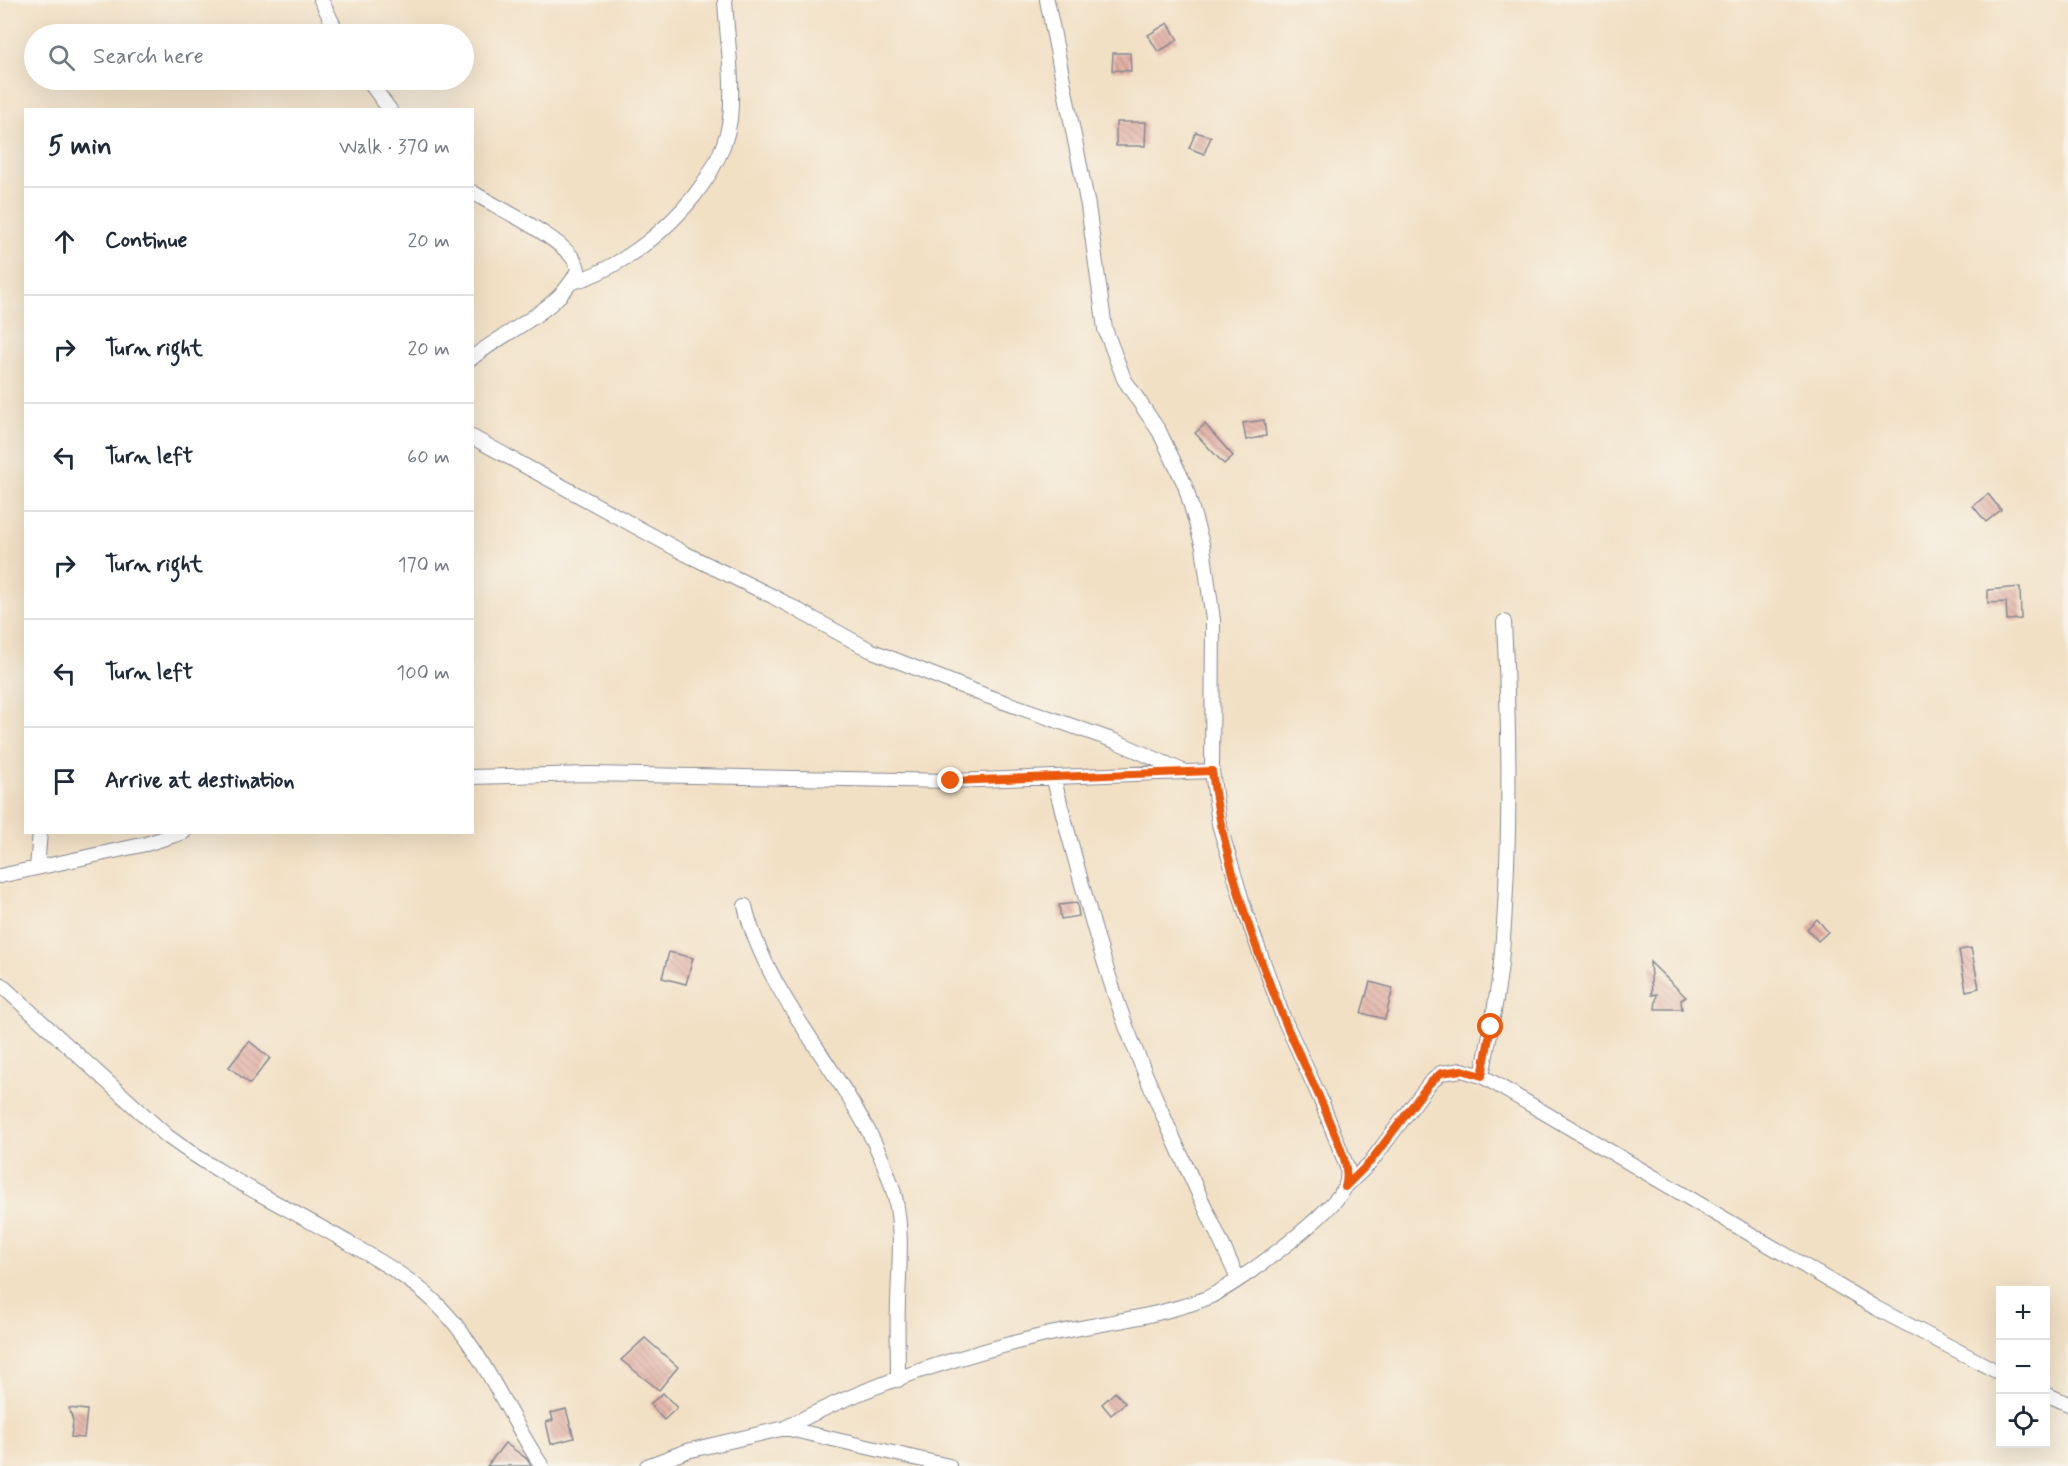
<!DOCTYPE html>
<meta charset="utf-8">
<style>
:root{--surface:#fff;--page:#f2f2f3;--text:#1f2937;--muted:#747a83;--line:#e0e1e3}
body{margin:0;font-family:Mynerve,sans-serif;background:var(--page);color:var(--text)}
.controls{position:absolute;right:18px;bottom:18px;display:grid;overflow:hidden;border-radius:0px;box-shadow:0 6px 24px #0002}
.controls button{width:54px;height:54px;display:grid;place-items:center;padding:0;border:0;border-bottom:2px solid var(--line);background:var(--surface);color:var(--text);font:30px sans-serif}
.stop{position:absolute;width:18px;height:18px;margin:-14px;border:4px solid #ea580c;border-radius:50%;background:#fff}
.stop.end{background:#ea580c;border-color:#fff;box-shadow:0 2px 6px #0008}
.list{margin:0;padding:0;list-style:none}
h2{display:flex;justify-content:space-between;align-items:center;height:78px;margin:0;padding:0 24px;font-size:26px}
h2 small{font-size:20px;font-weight:400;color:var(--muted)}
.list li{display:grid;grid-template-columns:39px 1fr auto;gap:18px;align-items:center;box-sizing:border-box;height:108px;padding:0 24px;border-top:2px solid var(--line)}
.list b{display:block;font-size:22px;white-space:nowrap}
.list em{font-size:20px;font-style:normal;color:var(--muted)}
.icon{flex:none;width:33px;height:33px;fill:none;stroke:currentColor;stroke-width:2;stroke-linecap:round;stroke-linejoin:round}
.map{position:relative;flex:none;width:2068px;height:1466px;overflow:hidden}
.search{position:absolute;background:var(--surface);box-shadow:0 6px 24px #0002;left:24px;top:24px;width:450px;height:66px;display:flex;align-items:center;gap:15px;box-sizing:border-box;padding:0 21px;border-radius:33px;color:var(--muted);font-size:22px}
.panel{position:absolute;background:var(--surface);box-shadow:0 6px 24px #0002;left:24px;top:108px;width:450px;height:726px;border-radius:0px}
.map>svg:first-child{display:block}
</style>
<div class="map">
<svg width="2068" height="1466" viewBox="0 0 2068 1466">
<defs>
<pattern id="building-back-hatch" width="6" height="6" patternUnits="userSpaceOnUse" patternTransform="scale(1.5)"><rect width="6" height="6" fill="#e3b1a5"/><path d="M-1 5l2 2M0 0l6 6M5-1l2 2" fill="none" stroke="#b7908a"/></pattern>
</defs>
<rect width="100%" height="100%" fill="#f7f3e8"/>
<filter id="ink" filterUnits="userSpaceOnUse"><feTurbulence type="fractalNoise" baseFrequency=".0167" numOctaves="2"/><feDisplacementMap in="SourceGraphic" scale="12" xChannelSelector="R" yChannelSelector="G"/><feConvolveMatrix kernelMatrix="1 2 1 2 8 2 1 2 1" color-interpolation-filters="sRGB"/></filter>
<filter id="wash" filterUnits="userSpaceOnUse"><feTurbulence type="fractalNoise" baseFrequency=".008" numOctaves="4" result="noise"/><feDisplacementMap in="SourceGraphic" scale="24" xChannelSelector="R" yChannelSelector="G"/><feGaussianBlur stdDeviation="1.35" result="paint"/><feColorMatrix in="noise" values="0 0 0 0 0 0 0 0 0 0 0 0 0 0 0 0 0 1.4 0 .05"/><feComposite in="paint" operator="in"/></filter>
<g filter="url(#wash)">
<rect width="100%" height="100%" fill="#f2e0c5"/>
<g id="blocks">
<path fill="url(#building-back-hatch)" d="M1168 23 1178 40 1158 52 1148 35Z
M1113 53H1130L1131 71 1112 70Z
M1116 122H1146L1145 146H1116Z
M1196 132 1211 137 1204 154 1189 148Z
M1264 420 1266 436 1246 440 1243 423Z
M1205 424 1233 456 1224 464 1195 433Z
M1988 494 2001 510 1986 522 1973 506Z
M2020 587 2021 619 2007 620 2006 602 1988 603V590Z
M1077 903 1079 916 1061 919 1059 905Z
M1817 919 1828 932 1818 941 1807 929Z
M1971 948 1979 988 1966 991 1959 950Z
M669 952 693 958 686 984 662 978Z
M1650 962 1686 997 1681 1000 1682 1009H1655L1657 994 1652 995Z
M1370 982 1393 988 1385 1019 1361 1013Z
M249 1041 270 1058 250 1084 229 1067Z
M645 1338 678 1367 659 1390 621 1360Z
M1115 1392 1125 1403 1111 1415 1102 1404Z
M663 1393 677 1408 664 1420 650 1404Z
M69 1408 87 1410 84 1438 71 1437 73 1421Z
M566 1409 574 1438 551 1444 546 1422 553 1420 551 1413Z
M505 1443 527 1459 531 1466H487Z"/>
</g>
</g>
<g filter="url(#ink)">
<use href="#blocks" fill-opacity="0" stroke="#868892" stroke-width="1.5"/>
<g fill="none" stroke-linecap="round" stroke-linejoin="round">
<defs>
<path id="minor" d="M321 0 338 34
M368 80 390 110
M472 192C495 207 576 243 578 270 560 310 505 331 472 358
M573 282C638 264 721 189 730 119 734 80 727 39 725 0
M472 437 686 554 772 596 870 650 984 695 1115 741 1185 772
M472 777 589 774 951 781 1212 771
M1053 777C1076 860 1096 945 1126 1026 1159 1112 1200 1195 1238 1279
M37 868 40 832
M0 876 146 844 184 832
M745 906C769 1009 868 1093 895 1197 903 1233 899 1266 898 1302 897 1328 898 1354 898 1380
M0 984 167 1136C221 1176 282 1205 340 1238 373 1257 408 1276 435 1302 483 1348 505 1412 542 1466
M1482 1076C1489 1039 1497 1001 1501 963 1511 850 1510 735 1504 622
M1345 1187 1370 1163 1429 1084 1441 1073 1462 1070 1482 1076 1876 1308 2000 1373
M2046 1394 2068 1404
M785 1428C863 1386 952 1358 1037 1337 1092 1324 1149 1319 1202 1300 1233 1289 1327 1217 1344 1189 1348 1182 1348 1175 1347 1167L1320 1098 1283 1017 1246 914 1219 824 1212 771 1213 620 1203 547 1185 485 1159 431 1124 379 1105 329 1088 206 1047 0
M647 1466 687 1451 785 1428 949 1466"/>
</defs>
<use href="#minor" stroke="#868892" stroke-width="16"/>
<use href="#minor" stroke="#fff" stroke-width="14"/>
</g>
</g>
<g fill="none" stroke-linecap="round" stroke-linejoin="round" filter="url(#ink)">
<path stroke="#ea580c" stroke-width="8" d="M951 781 1212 771C1222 854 1251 939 1283 1017 1296 1050 1313 1080 1326 1113 1334 1135 1352 1164 1345 1187L1370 1162 1429 1084 1441 1073 1462 1070 1482 1076 1491 1027"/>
</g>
</svg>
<div class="controls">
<button>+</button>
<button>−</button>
<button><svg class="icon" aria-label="locate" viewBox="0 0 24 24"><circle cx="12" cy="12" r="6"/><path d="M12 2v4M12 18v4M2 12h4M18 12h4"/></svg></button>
</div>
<div class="stop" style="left:1491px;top:1027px"></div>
<div class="stop end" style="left:951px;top:781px"></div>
<div class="search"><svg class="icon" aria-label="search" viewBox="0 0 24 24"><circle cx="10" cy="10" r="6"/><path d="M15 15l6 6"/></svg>Search here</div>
<section class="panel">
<h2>5 min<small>Walk · 370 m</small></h2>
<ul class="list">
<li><svg class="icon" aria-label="ahead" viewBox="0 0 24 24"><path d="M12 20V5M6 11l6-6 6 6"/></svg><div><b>Continue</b></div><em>20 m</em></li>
<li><svg class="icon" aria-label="right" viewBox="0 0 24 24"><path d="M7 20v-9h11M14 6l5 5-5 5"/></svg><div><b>Turn right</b></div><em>20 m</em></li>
<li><svg class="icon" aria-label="left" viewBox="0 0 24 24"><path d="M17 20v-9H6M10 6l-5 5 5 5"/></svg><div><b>Turn left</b></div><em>60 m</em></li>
<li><svg class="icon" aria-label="right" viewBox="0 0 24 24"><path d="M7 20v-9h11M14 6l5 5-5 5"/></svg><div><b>Turn right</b></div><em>170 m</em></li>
<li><svg class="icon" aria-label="left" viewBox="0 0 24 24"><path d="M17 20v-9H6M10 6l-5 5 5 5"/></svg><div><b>Turn left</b></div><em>100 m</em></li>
<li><svg class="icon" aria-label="arrive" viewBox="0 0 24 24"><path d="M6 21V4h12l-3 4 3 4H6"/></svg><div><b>Arrive at destination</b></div></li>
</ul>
</section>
</div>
